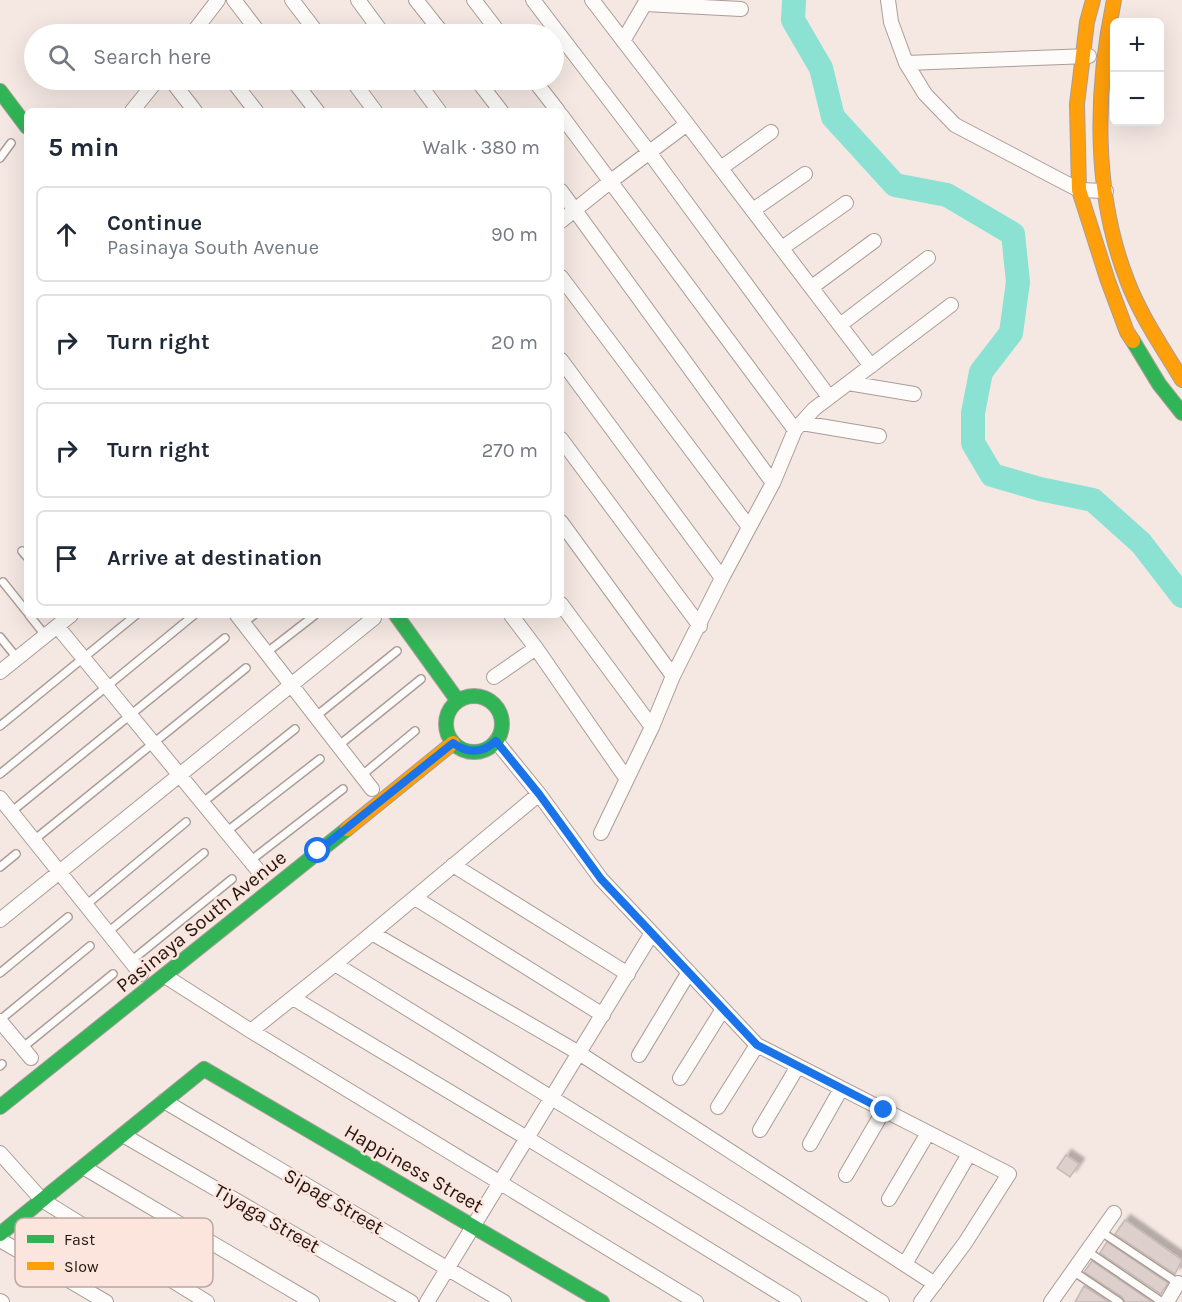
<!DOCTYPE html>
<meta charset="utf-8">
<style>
:root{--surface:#fff;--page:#f6f6f7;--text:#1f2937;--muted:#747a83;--line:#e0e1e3}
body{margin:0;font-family:Karla,sans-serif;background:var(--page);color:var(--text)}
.controls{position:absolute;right:18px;top:18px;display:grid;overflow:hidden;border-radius:9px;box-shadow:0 6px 24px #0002}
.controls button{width:54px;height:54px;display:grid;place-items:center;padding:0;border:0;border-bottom:2px solid var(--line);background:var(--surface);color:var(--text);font:30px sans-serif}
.stop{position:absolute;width:18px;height:18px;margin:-14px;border:4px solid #1a73e8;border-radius:50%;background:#fff}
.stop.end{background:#1a73e8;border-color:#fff;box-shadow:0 2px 6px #0008}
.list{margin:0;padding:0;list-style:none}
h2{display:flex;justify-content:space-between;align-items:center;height:78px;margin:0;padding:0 24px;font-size:26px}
h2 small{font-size:20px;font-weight:400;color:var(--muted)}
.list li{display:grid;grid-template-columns:39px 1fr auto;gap:18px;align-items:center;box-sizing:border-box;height:96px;margin:0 12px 12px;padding:0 12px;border:2px solid var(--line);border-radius:9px}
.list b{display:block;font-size:22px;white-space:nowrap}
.list p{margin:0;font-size:20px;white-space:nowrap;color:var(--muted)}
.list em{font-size:20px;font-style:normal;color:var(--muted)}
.icon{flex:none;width:33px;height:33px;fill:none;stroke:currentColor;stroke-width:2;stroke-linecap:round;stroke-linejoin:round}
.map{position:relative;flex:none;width:1182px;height:1302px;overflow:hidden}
.search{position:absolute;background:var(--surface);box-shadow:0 6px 24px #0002;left:24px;top:24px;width:540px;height:66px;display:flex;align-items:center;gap:15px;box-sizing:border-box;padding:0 21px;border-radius:33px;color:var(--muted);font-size:22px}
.panel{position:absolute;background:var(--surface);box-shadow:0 6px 24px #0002;left:24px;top:108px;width:540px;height:510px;border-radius:9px}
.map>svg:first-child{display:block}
</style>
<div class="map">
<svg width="1182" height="1302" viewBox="0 0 1182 1302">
<defs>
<filter id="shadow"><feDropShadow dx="5.5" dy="-5.5" stdDeviation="1.5" flood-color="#0004"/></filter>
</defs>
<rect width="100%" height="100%" fill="#f5e8e3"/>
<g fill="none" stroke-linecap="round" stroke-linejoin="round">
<path stroke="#8be2d3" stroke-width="24" d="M794 0 793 20 821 68 833 117 895 185 947 195 1013 234 1018 282 1011 333 981 372 973 413V443L992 475 1040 489 1093 500 1141 543 1182 596"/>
</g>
<path fill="#ddd0cc" stroke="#c6b9b5" stroke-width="1.5" filter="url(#shadow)" d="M1066 1155 1079 1164 1070 1177 1057 1168Z
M1125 1220 1182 1260 1175 1274 1115 1234Z
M1107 1242 1168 1283 1161 1294 1100 1253Z
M1092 1261 1152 1302H1125L1122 1297 1084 1272Z
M1084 1286 1109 1302H1075Z"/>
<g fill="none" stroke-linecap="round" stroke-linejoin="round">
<defs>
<path id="lane" d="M0 158 11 143
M22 551 27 557
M3 582 27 612
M29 615 45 635
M243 623 254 615
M0 637 17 658
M266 653 315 615
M315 717 397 651
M0 726 136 615
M338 746 421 679
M0 774 194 615
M361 776 415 731
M202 803 295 729
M11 812 225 638
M226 832 320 759
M34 840 246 668
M250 861 343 789
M0 867 16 854
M86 905 186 822
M108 932 204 853
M131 961 232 879
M0 973 68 917
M0 1020 90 946
M22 1048 113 974
M0 1066 2 1064
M1100 1231 1178 1283
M1087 1251 1162 1302
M1073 1271 1119 1302"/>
<path id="street" d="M234 0 260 34
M292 0 318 34
M358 0 383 34
M416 0 443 34
M474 0 500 34
M533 0 649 152 829 397
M888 0 891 22 906 63 925 94 955 125 1079 190 1106 191
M645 4 741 9
M192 34 218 0
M623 41 647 0
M906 63 1089 56
M171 80 195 111
M232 80 256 111
M293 80 317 111
M352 80 375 111
M416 80 439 111
M477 80 501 111
M534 80 558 111
M132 111 157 80
M561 115 795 430
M687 124 871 366
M721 168 771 132
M561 191 773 483
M753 210 805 174
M561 221 611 181 687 124 592 0
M782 248 846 203
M561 277 749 527
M812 287 874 241
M840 325 928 258
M561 360 722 578
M848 383 914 394
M802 423 879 436
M561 439 700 626
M561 522 673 676
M561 604 652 727
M237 615 372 789
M511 615 536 648 626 778
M57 626 261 874
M0 672 71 615
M494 677 536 648
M0 798 141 974
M601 833 652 727 673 676 722 578 773 483 795 430 814 409 951 305
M453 865 628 974
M415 898 603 1015
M0 920 374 618
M372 933 579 1053 935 1284
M652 933 757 1045 1009 1174 965 1243 921 1302
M335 964 882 1302
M165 976 251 1031 696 1302
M293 998 527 1138 794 1302
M0 1021 31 1058
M251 1031 335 964 539 794
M639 1055 689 972
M680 1078 723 1009
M164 1101 504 1302
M718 1107 757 1045
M760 1130 798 1066
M123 1135 411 1302
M810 1144 841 1089
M0 1153 42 1200 207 1302
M83 1167 312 1302
M846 1175 884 1110
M889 1199 928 1133
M0 1240 106 1302
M905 1264 969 1154
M0 1301 2 1302
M427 1302 652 933 601 879 539 794 496 741
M1051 1302 1114 1213
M1167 1302 1178 1283"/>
<path id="fast" d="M0 91 27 127
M1133 341 1159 384 1182 413
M396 615 458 701
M446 724a28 28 0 1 1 56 0a28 28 0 1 1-56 0Z
M0 1107 347 829
M0 1234 204 1069 602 1302"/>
<path id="slow" d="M1093 0 1087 22 1077 104 1079 190 1108 281 1127 332 1133 341
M1114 0C1095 91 1093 192 1127 280 1140 315 1163 348 1182 380
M347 829 453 743"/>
</defs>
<use href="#lane" stroke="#a99d98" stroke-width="10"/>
<use href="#street" stroke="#a99d98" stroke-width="16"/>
<use href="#fast" stroke="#a99d98" stroke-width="16"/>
<use href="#slow" stroke="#a99d98" stroke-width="16"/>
<use href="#lane" stroke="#fefcfb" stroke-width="7"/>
<use href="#street" stroke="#fefcfb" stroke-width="14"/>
<use href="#fast" stroke="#30b455" stroke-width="14"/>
<use href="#slow" stroke="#ff9f0a" stroke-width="14"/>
</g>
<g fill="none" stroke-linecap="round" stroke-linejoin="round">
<path stroke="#1a73e8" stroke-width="8" d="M318 851 453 743C468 754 483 753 496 741L539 794 601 879 757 1045 884 1110"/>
</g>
<g text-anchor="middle" stroke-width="5" stroke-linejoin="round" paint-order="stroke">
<g font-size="20" fill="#221510" stroke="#fce5dc">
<text transform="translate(201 921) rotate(-39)" y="7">Pasinaya South Avenue</text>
<text transform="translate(414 1168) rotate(30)" y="7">Happiness Street</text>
<text transform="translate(334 1201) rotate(30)" y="7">Sipag Street</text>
<text transform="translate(267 1218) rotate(30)" y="7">Tiyaga Street</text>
</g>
</g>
<rect x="15" y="1218" width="198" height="69" rx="9" fill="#fce5dc" stroke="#bba79f" stroke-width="1.5"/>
<rect x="27" y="1235" width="27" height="8" fill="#30b455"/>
<rect x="27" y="1262" width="27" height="8" fill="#ff9f0a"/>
<g font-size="16" fill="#221510">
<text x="64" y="1245">Fast</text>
<text x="64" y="1272">Slow</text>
</g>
</svg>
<div class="controls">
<button>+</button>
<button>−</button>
</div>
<div class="stop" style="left:318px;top:851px"></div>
<div class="stop end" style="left:884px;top:1110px"></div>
<div class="search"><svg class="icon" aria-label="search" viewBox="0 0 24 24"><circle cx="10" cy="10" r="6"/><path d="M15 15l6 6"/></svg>Search here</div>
<section class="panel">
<h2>5 min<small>Walk · 380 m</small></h2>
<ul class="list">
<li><svg class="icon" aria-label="ahead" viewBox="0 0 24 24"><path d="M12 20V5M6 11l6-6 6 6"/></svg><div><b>Continue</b><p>Pasinaya South Avenue</p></div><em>90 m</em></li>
<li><svg class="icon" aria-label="right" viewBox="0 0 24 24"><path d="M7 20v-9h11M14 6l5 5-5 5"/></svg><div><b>Turn right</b></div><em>20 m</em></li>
<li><svg class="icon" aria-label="right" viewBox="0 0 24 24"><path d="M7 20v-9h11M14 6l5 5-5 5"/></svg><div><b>Turn right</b></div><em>270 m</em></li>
<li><svg class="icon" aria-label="arrive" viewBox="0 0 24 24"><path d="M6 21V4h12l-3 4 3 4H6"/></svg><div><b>Arrive at destination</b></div></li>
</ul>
</section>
</div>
